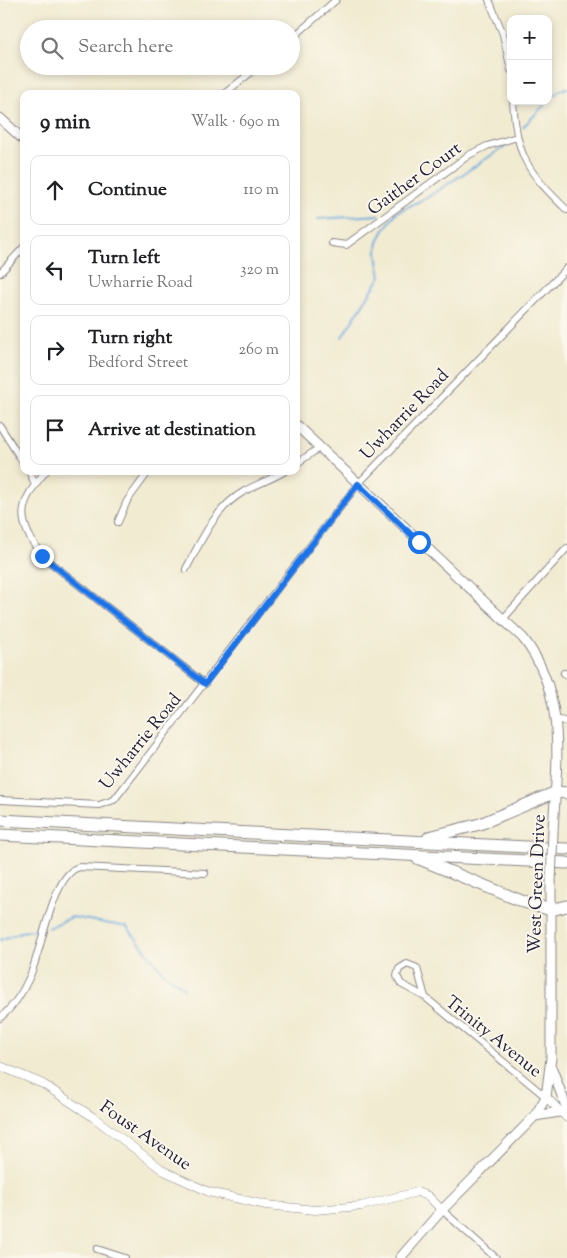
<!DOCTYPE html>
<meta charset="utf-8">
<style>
:root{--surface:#fff;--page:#f6f6f6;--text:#202124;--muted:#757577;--line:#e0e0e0}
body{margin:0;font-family:"Sorts Mill Goudy",serif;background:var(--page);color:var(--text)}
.controls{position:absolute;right:15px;top:15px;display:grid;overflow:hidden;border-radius:10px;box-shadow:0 2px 8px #0003}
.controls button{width:45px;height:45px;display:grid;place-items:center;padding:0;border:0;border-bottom:1px solid var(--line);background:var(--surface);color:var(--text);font:25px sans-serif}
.stop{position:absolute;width:15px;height:15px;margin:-11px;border:4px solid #1a73e8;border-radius:50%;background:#fff}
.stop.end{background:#1a73e8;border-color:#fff;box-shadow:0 1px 5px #0008}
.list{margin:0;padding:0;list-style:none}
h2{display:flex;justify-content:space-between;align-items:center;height:65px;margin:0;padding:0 20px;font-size:21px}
h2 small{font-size:16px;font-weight:400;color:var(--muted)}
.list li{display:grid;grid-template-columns:32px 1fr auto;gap:15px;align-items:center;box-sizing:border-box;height:70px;margin:0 10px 10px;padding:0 10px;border:1px solid var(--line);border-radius:10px}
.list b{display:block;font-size:19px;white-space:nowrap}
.list p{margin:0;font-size:16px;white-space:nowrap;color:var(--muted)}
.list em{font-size:16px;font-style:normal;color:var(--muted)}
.icon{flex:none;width:28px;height:28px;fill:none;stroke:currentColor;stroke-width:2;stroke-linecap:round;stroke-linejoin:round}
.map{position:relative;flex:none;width:567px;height:1258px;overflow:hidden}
.search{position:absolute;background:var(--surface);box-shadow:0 2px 8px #0003;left:20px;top:20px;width:280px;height:55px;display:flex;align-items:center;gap:12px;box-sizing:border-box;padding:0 18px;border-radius:28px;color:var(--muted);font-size:19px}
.panel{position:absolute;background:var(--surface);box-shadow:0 2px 8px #0003;left:20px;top:90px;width:280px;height:385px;border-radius:10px}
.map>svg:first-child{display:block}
</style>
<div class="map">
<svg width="567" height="1258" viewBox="0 0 567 1258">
<rect width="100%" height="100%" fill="#fbf7ec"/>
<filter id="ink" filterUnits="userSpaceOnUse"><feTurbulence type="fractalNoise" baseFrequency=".02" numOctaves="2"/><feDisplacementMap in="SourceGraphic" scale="10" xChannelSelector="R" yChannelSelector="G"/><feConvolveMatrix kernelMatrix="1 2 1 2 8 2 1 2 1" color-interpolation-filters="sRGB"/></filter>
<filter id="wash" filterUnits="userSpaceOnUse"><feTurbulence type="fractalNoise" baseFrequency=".0096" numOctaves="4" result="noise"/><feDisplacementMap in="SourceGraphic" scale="20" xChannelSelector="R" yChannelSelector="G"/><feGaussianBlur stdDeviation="1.12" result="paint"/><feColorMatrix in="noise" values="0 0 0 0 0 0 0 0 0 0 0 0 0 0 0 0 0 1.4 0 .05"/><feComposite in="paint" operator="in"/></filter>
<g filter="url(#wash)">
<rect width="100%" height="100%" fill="#f1ebd1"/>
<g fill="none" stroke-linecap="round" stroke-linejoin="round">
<path stroke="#6eabdf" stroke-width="2" d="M548 101 560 90 567 88
M523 127 548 101
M395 213 428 197 507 145
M318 219 379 215
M342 337 381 276C373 243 376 241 396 213
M48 928 72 917 127 927 163 972 184 988
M0 940 21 932 40 929"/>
</g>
</g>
<g filter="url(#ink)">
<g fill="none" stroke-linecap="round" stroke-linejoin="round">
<defs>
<path id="minor" d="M489 0 503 34 511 70
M291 39 336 0
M224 94 259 66
M513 101C517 158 527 171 567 210
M332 243 346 245 469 155 487 146 517 137
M0 273 24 247
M0 426 24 464
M296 464 319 448
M29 471 35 484
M46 471C18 504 15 519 42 556L205 684
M118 522 127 501 149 471
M186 569C201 541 215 508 243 492 257 484 272 479 285 471
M503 619 567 548
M564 673 567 675
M560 720 567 722
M0 800 99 805 114 800 358 484 567 268
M425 997 417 968 407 964 399 969 397 976 401 984 425 997 546 1097
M0 1018C13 1007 22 994 29 978 41 955 52 872 80 867L205 873
M442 1210 496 1258
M97 1249 125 1258"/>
<path id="tertiary" d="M0 1066 43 1084 93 1117 164 1171 209 1192 266 1205 315 1210 361 1206 417 1192 428 1196 442 1210
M546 1097 567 1118"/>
<path id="secondary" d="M0 118 24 140
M296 425 523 638C567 694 557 761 553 831
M552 1069 567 1109
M535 1116 559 1112
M400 1258 442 1210 535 1116 546 1097 551 1058V883"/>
<path id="motorway" d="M0 820 567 849
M0 835 567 863
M429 837 480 824 556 792 567 793
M417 858 524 902 551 910 567 906"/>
</defs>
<use href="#minor" stroke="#8a8686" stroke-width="8"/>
<use href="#tertiary" stroke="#8a8686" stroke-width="9"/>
<use href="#secondary" stroke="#8a8686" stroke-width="11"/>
<use href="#motorway" stroke="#8a8686" stroke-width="13"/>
<use href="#minor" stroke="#fff" stroke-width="6"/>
<use href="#tertiary" stroke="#fff" stroke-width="8"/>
<use href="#secondary" stroke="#fff" stroke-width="9"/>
<use href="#motorway" stroke="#fff" stroke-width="11"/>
<defs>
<path id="secondary-bridge" d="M551 883 553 831"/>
</defs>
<use href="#secondary-bridge" stroke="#8a8686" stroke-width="11" stroke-linecap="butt"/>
<use href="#secondary-bridge" stroke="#fff" stroke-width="9"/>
</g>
</g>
<g fill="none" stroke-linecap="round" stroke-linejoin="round" filter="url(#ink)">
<path stroke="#1a73e8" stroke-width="6" d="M42 556 205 684 358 484 419 542"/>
</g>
<g text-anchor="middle" stroke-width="4" stroke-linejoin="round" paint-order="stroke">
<g font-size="18" fill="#22223b" stroke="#fbf7ec">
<text transform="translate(414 178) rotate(-36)" y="6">Gaither Court</text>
<text transform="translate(404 414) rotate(-46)" y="6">Uwharrie Road</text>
<text transform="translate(140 741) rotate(-51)" y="6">Uwharrie Road</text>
<text transform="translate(536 884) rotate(-88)" y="6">West Green Drive</text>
<text transform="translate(494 1036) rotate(39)" y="6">Trinity Avenue</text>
<text transform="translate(146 1135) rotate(35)" y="6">Foust Avenue</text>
</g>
</g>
</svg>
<div class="controls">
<button>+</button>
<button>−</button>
</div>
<div class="stop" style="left:419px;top:542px"></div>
<div class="stop end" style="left:42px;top:556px"></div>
<div class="search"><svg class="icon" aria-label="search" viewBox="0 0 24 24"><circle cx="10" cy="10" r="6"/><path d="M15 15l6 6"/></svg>Search here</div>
<section class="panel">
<h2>9 min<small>Walk · 690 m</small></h2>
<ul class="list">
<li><svg class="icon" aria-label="ahead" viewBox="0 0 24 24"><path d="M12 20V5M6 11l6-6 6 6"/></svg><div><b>Continue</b></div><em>110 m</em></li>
<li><svg class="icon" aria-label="left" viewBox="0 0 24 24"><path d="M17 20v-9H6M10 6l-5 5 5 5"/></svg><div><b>Turn left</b><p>Uwharrie Road</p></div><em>320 m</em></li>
<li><svg class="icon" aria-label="right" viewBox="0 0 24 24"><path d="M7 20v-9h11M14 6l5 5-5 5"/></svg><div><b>Turn right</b><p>Bedford Street</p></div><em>260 m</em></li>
<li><svg class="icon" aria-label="arrive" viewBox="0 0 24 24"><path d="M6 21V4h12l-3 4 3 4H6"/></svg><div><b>Arrive at destination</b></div></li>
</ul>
</section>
</div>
